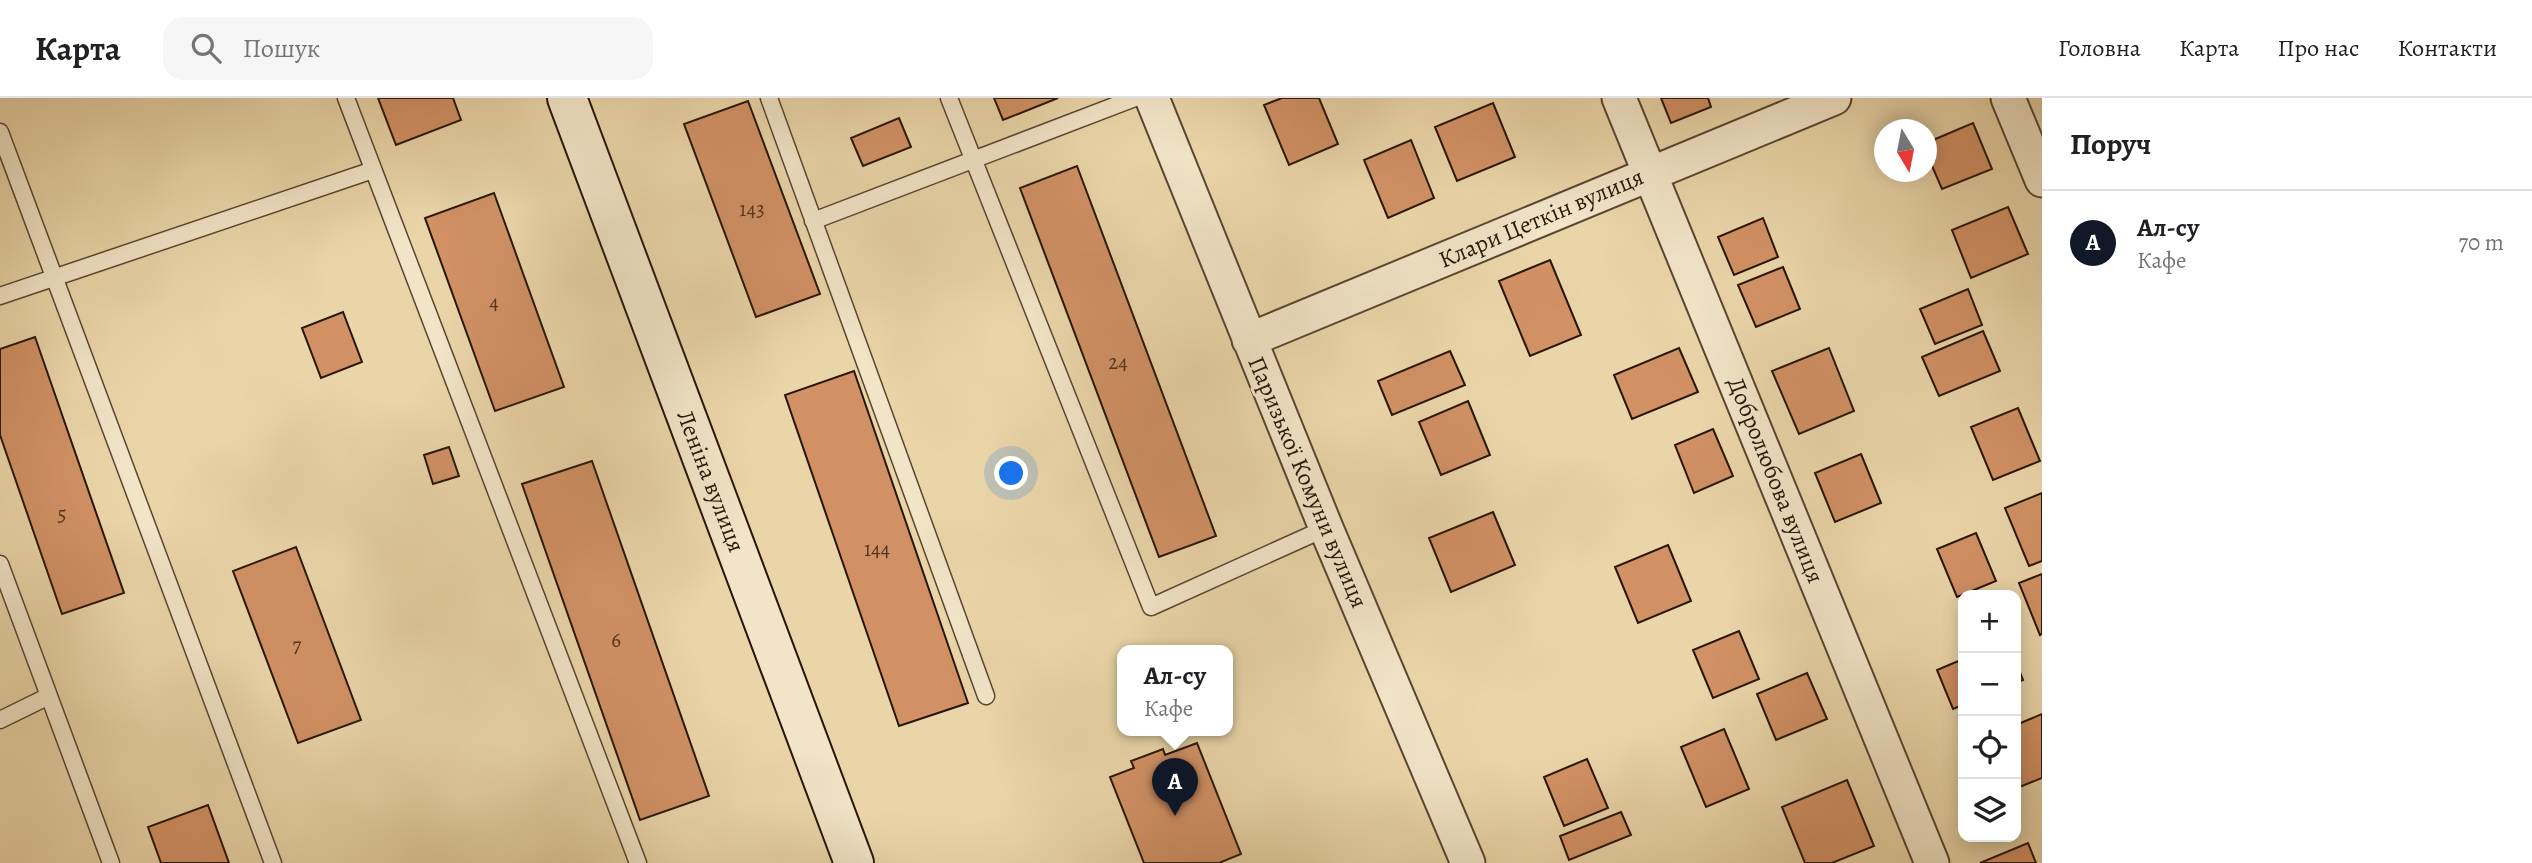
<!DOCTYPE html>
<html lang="uk">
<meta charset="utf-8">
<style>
:root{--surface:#fff;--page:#f6f6f6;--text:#202124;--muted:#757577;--line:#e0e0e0;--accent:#111827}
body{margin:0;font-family:Alegreya,serif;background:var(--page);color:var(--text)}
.controls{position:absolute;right:21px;bottom:21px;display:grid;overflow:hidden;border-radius:14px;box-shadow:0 4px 18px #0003}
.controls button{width:63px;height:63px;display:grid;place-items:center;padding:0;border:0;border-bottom:2px solid var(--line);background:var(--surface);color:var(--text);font:35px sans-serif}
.compass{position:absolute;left:1874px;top:21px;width:63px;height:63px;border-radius:50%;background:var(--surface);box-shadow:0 4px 18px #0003;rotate:170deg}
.you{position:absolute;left:1012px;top:376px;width:24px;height:24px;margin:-18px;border:5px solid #fff;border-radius:50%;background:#1a73e8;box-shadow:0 0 0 10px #1a73e833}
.badge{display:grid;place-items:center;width:46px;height:46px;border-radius:50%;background:var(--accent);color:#fff;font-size:23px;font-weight:700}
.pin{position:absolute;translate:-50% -58px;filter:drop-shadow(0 2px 4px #0008)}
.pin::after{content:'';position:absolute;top:37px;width:24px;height:21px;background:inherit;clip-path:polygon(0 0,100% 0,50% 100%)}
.popup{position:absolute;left:1117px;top:547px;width:116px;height:91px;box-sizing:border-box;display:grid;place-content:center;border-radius:14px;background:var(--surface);filter:drop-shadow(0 2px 5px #0005);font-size:23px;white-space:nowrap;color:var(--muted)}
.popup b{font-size:26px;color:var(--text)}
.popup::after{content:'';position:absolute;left:50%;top:100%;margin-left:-14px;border:14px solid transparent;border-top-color:var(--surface)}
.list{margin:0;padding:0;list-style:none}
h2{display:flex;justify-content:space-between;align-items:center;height:91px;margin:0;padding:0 28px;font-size:30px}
h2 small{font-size:23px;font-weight:400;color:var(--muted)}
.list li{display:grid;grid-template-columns:46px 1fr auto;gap:21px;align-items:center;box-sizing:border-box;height:105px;padding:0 28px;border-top:2px solid var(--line)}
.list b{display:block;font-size:26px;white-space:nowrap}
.list p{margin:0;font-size:23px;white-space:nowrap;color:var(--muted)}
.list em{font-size:23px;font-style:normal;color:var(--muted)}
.icon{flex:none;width:38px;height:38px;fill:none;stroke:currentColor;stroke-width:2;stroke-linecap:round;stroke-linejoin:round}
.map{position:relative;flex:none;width:2042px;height:765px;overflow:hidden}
header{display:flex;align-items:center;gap:42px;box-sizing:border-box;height:98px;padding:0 35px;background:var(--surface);border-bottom:2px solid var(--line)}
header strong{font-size:33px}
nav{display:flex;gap:38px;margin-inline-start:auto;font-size:24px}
.search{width:490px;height:63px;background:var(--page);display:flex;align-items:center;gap:18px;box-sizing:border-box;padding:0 24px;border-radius:21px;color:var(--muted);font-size:26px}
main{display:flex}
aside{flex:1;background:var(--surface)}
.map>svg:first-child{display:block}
</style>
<header>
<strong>Карта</strong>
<div class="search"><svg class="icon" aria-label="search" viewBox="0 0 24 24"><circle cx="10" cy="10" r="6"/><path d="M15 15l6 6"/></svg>Пошук</div>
<nav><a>Головна</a><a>Карта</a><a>Про нас</a><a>Контакти</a></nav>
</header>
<main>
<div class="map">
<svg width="2042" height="765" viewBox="0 0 2042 765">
<rect width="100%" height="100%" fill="#ead5a9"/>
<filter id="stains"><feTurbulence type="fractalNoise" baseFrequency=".00286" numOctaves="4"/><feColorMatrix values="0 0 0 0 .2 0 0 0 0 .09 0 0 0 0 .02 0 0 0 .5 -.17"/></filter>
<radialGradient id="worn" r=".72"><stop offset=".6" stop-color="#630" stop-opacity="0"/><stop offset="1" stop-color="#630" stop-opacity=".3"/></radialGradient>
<path fill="#d19165" stroke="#271606" stroke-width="2" d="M378 0H453L461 22 396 47Z
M994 0H1058L1003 22Z
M1282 0H1319L1338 46 1289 67 1264 7Z
M1661 0H1708L1711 9 1671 25Z
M748 3 820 196 756 219 684 26Z
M1493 5 1515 59 1457 83 1435 29Z
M899 20 911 49 863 68 851 40Z
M1973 25 1992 71 1942 91 1926 54V45Z
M1411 42 1434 100 1388 120 1364 62Z
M1077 68 1216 438 1159 459 1020 90Z
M494 95 564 289 495 313 425 120Z
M2008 109 2028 156 1971 180 1952 132Z
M1763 120 1778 159 1734 177 1718 139Z
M1550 162 1581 237 1530 258 1499 183Z
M1783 169 1800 211 1756 229 1738 187Z
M1968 191 1982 227 1935 246 1920 211Z
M343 214 362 264 321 280 302 230Z
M1983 233 2000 273 1939 298 1922 259Z
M35 239 124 495 62 516 0 337V251Z
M1679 250 1698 294 1632 321 1614 277Z
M1829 250 1854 313 1799 336 1772 273Z
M1450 253 1465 287 1392 317 1378 283Z
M854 273 968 605 899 628 785 297Z
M1468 303 1490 357 1441 377 1419 324Z
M2018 310 2040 363 1993 382 1971 329Z
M1713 331 1733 378 1694 395 1675 347Z
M449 349 459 378 433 386 424 357Z
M1861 356 1881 405 1835 424 1815 375Z
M592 363 709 698 640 722 522 386Z
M2042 395V463L2029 468 2005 410Z
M1493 414 1515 467 1451 494 1429 440Z
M1976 435 1996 483 1957 499 1937 451Z
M1668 447 1691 503 1638 525 1615 469Z
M296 449 361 622 298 645 233 473Z
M2042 476V536L2040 537 2019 485Z
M1739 533 1759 581 1713 600 1693 552Z
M1963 561V607L1953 611 1937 572Z
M2016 564 2023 582 2016 585Z
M1807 575 1827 621 1776 642 1757 596Z
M2042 616V680L2017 690 2016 627Z
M1724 631 1749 691 1706 709 1681 649Z
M1197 645 1241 756 1219 765H1144L1110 679 1134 670 1131 663 1163 651 1165 657Z
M1587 661 1608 710 1564 728 1544 679Z
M1847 682 1874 748 1832 765H1805L1782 709Z
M208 707 229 765H161L148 729Z
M1621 714 1631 737 1569 762 1560 738Z
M2028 745 2036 765H1980Z"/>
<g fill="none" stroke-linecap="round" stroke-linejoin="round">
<defs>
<path id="service" d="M346 0 638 765
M769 0 986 598
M949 0 1151 509 1326 430
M0 34 273 765
M813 123 1135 0
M0 198 373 72
M0 466 111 765
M0 622 49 598"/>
<path id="minor" d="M1152 0 1326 430 1468 765
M1619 0 1932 765
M2008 0 2042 82
M1249 242 1834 0"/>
<path id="secondary" d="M567 0 854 765"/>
</defs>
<use href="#service" stroke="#58462f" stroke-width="19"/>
<use href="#minor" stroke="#58462f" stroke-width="37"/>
<use href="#secondary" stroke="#271606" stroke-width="42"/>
<use href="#service" stroke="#f1e4c7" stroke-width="16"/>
<use href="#minor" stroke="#f1e4c7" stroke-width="33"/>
<use href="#secondary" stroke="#f1e4c7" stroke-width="38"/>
</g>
<g text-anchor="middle" stroke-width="6" stroke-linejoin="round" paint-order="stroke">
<g font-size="21" fill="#52351e">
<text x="752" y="118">143</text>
<text x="494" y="211">4</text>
<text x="1118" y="271">24</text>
<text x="62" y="423">5</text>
<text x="877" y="458">144</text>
<text x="616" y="549">6</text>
<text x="297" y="554">7</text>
</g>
<g font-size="24" fill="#271606" stroke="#f1e4c7">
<text transform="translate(1541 120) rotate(-23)" y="8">Клари Цеткін вулиця</text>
<text transform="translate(1776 382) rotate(68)" y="8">Добролюбова вулиця</text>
<text transform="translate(711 383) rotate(69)" y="8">Леніна вулиця</text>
<text transform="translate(1308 384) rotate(67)" y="8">Паризької Комуни вулиця</text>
</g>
</g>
<rect width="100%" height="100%" filter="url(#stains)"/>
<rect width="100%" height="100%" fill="url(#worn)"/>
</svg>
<div class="controls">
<button>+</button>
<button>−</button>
<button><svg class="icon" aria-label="locate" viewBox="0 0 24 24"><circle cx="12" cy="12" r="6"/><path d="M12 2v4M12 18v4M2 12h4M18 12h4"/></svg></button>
<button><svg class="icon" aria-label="layers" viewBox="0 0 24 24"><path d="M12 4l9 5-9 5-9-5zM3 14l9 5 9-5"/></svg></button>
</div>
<svg class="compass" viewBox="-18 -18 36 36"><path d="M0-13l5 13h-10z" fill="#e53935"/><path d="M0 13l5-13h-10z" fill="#757577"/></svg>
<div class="you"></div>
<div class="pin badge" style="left:1175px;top:718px">A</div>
<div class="popup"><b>Ал-су</b>Кафе</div>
</div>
<aside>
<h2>Поруч<small></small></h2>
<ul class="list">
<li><span class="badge">A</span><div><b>Ал-су</b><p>Кафе</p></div><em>70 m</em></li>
</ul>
</aside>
</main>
